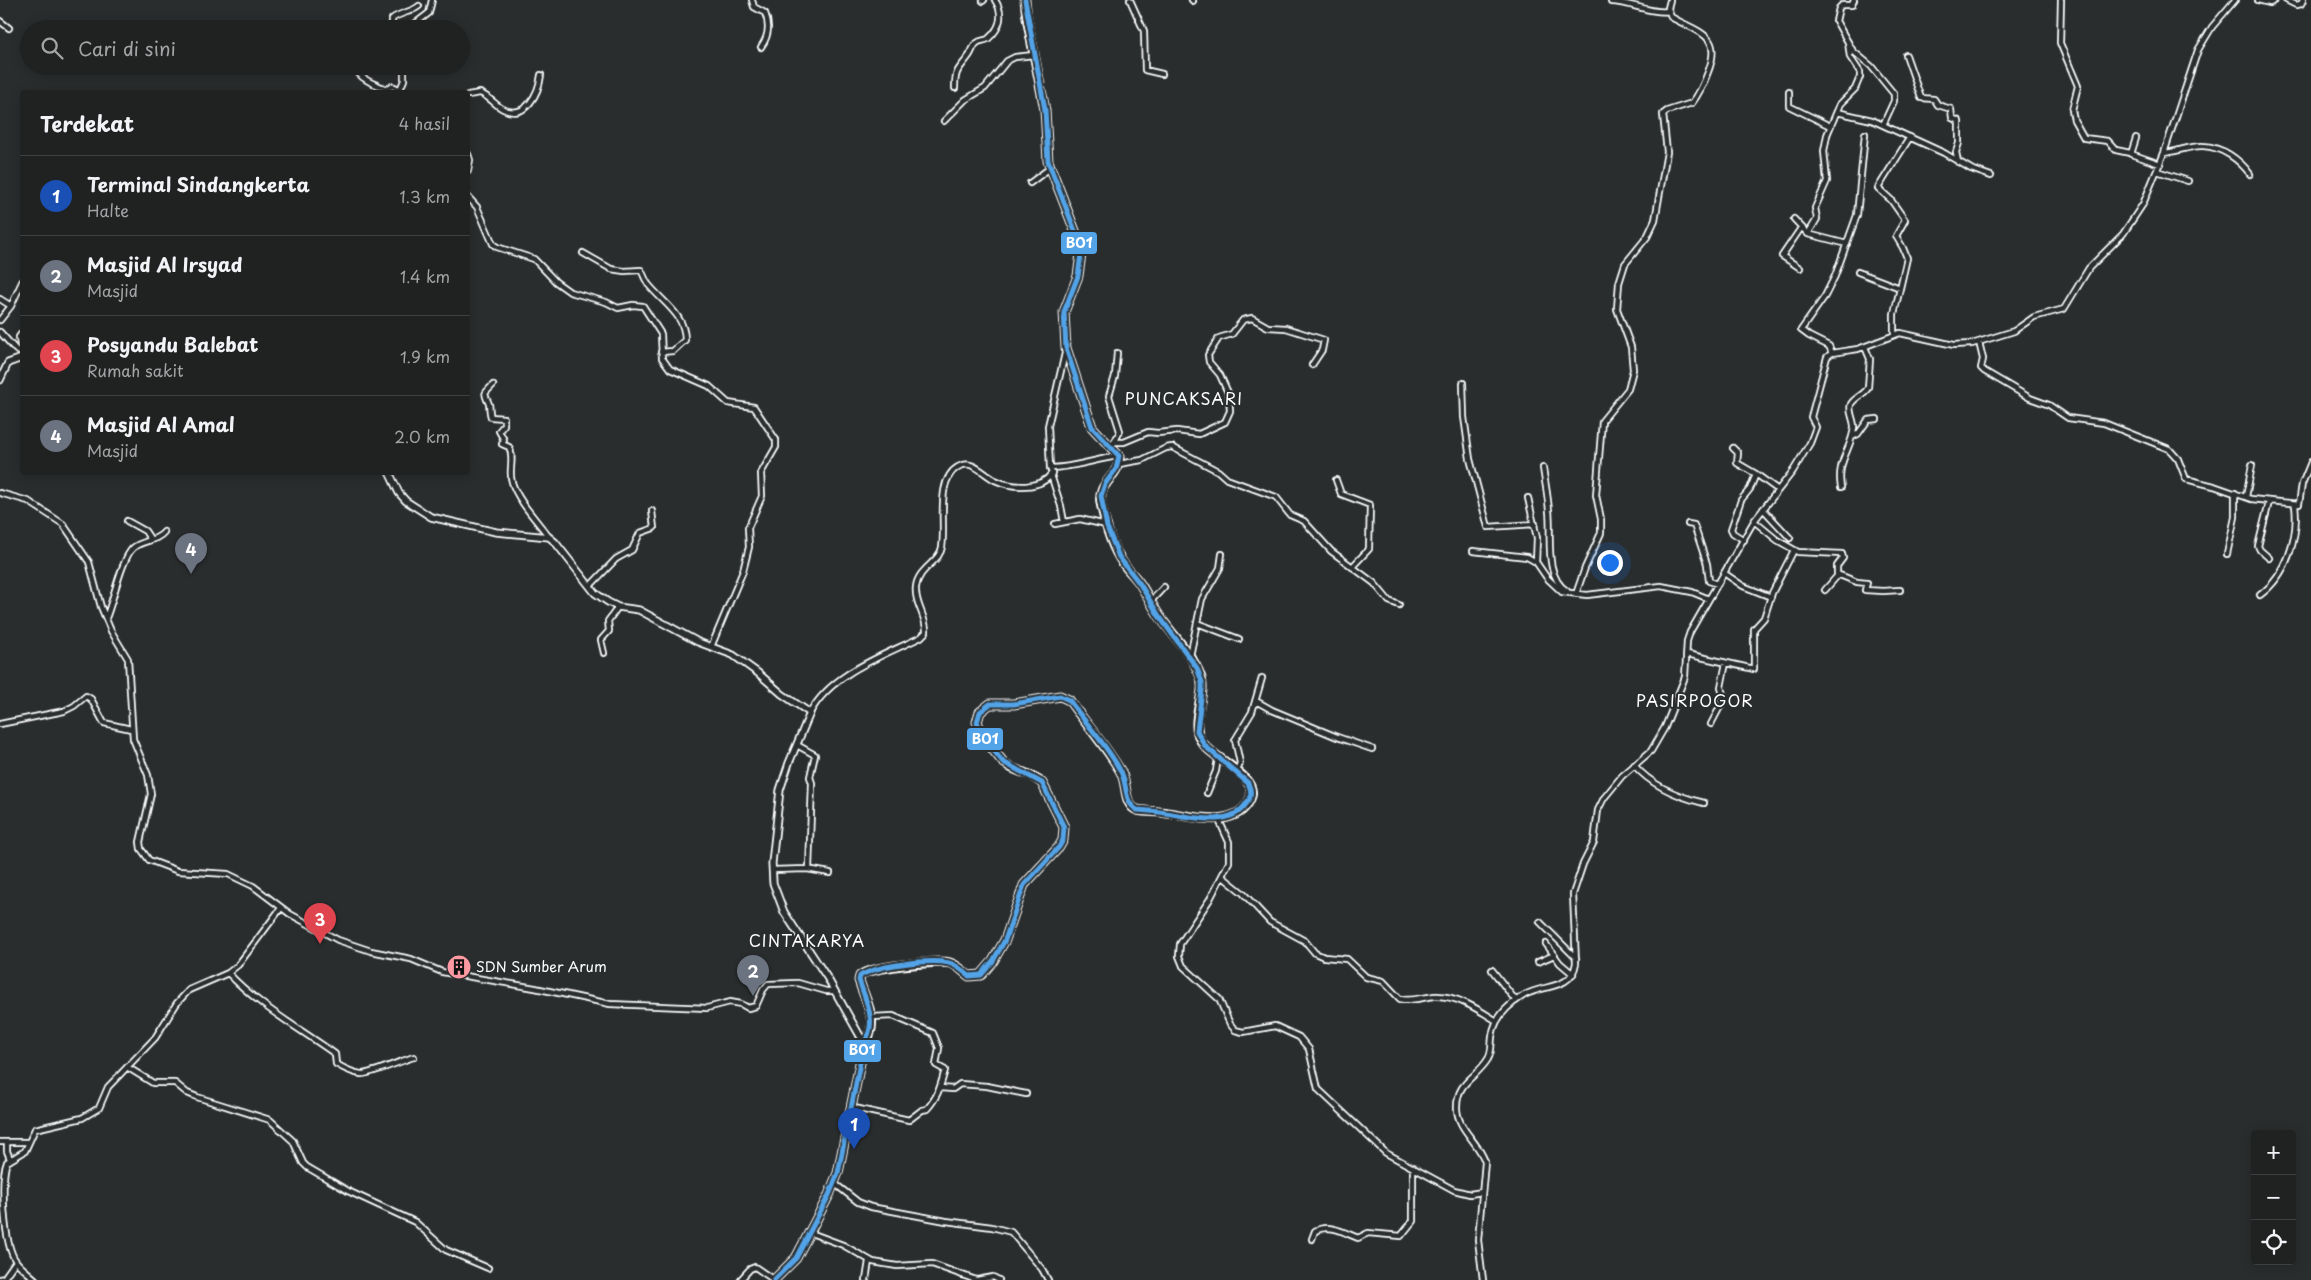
<!DOCTYPE html>
<html lang="id">
<meta charset="utf-8">
<style>
:root{--surface:#202222;--page:#282a2a;--text:#f1f3f6;--muted:#a2a4a5;--line:#3d3f40;--accent:#ff9aa2}
body{margin:0;font-family:"Playpen Sans",sans-serif;background:var(--page);color:var(--text)}
.controls{position:absolute;right:15px;bottom:15px;display:grid;overflow:hidden;border-radius:5px;box-shadow:0 2px 12px #0003}
.controls button{width:45px;height:45px;display:grid;place-items:center;padding:0;border:0;border-bottom:1px solid var(--line);background:var(--surface);color:var(--text);font:25px sans-serif}
.you{position:absolute;left:1609px;top:562px;width:18px;height:18px;margin:-12px;border:4px solid #fff;border-radius:50%;background:#1a73e8;box-shadow:0 0 0 8px #1a73e833}
.badge{display:grid;place-items:center;width:32px;height:32px;border-radius:50%;background:var(--accent);color:#fff;font-size:16px;font-weight:700}
.pin{position:absolute;translate:-50% -41px;filter:drop-shadow(0 1px 2px #0008)}
.pin::after{content:'';position:absolute;top:26px;width:18px;height:15px;background:inherit;clip-path:polygon(0 0,100% 0,50% 100%)}
.list{margin:0;padding:0;list-style:none}
h2{display:flex;justify-content:space-between;align-items:center;height:65px;margin:0;padding:0 20px;font-size:21px}
h2 small{font-size:16px;font-weight:400;color:var(--muted)}
.list li{display:grid;grid-template-columns:32px 1fr auto;gap:15px;align-items:center;box-sizing:border-box;height:80px;padding:0 20px;border-top:1px solid var(--line)}
.list b{display:block;font-size:19px;white-space:nowrap}
.list p{margin:0;font-size:16px;white-space:nowrap;color:var(--muted)}
.list em{font-size:16px;font-style:normal;color:var(--muted)}
.icon{flex:none;width:28px;height:28px;fill:none;stroke:currentColor;stroke-width:2;stroke-linecap:round;stroke-linejoin:round}
.map{position:relative;flex:none;width:2311px;height:1280px;overflow:hidden}
.search{position:absolute;background:var(--surface);box-shadow:0 2px 12px #0003;left:20px;top:20px;width:450px;height:55px;display:flex;align-items:center;gap:12px;box-sizing:border-box;padding:0 18px;border-radius:28px;color:var(--muted);font-size:19px}
.panel{position:absolute;background:var(--surface);box-shadow:0 2px 12px #0003;left:20px;top:90px;width:450px;height:385px;border-radius:5px}
.map>svg:first-child{display:block}
</style>
<div class="map">
<svg width="2311" height="1280" viewBox="0 0 2311 1280">
<rect width="100%" height="100%" fill="#2a2d2e"/>
<filter id="ink" filterUnits="userSpaceOnUse"><feTurbulence type="fractalNoise" baseFrequency=".02" numOctaves="2"/><feDisplacementMap in="SourceGraphic" scale="10" xChannelSelector="R" yChannelSelector="G"/><feConvolveMatrix kernelMatrix="1 2 1 2 8 2 1 2 1" color-interpolation-filters="sRGB"/></filter>
<g filter="url(#ink)">
<g fill="none" stroke-linecap="round" stroke-linejoin="round">
<defs>
<path id="minor" d="M752 0 754 7 765 13C770 25 769 36 761 47
M1130 0 1144 31 1145 70 1162 74
M1192 0 1193 1
M1854 0 1852 5H1842L1839 8 1836 21 1853 51 1871 66 1894 94V101L1883 125
M2061 0 2060 43 2078 86 2072 110 2074 120 2084 138 2108 141 2116 150 2130 153
M2258 0 2270 3 2275 0
M2286 0 2296 5 2301 4 2303 0
M983 1 984 0
M1611 2C1630 2 1651 14 1669 11
M0 21 9 28
M332 29 334 25 349 29
M385 29 392 24V19C400 12 411 13 419 6
M408 29 429 13 432 0
M1906 55 1921 98 1934 99 1938 105 1951 109 1952 118 1959 121V143L1956 152 1958 162
M355 66C358 79 376 85 387 89L392 86 399 89
M955 88C955 69 959 70 969 56 972 52 973 46 977 43 980 40 984 41 988 39 1001 28 1004 14 995 0
M399 92 404 80V66
M1789 92V106L1830 126
M468 95 480 93C490 97 495 105 503 109 526 121 539 92 541 75
M1837 112 1872 120 1944 153 1971 169 1991 176
M944 121 965 100 985 88 1007 61 1015 57 1034 55
M2136 138 2131 154 2160 164
M2164 153C2177 152 2192 145 2203 146 2222 147 2239 159 2250 174
M468 154 470 160 468 171
M2157 171 2188 181
M1030 183 1050 168
M468 197 477 207 493 244 497 247 534 259 556 282 570 292 606 302 618 308 633 305 643 306 661 334 662 358 670 369 709 386 728 403 754 407 776 440V447L761 473 762 496 748 528 749 547 743 571 711 647
M1794 219 1808 234 1847 244
M1808 234 1817 219 1815 208 1827 181 1824 151 1827 135 1840 104 1855 89 1860 77V72L1850 57 1848 42
M583 253 611 269 624 271 641 270C644 275 645 280 648 284 663 303 685 314 685 340L673 351 661 352
M1800 268 1782 256 1801 228
M1858 272 1900 288
M0 299 11 306
M0 320 11 306 22 282
M0 332 16 350 20 352
M1894 334V314L1907 258 1903 248 1896 236 1905 220 1891 200 1878 188 1910 137
M1979 342 1983 359 1981 368 1984 371 2030 398 2049 405 2068 418 2104 423 2169 449 2178 459 2186 479 2214 486 2251 499 2299 504 2302 484 2311 462
M21 353 19 337 22 333
M1832 353 1829 346 1809 336 1801 330 1825 296 1835 276 1857 215 1865 134
M1463 383 1464 417 1470 459 1488 527 1535 524
M493 385C483 395 484 392 489 404 490 408 489 412 491 417L504 418V425L499 431 504 440 502 444 509 447C515 458 508 471 512 482 517 500 538 522 549 537
M1852 437 1858 434 1868 420 1877 419
M1114 442H1124L1148 432 1158 433 1177 431 1199 434 1225 422 1230 411 1229 395 1220 375 1209 362 1208 355 1219 338 1232 334 1243 320 1252 318 1268 327 1286 328 1324 340 1322 350 1312 365
M1114 443 1120 431 1109 396 1115 376 1117 353
M1733 448 1738 453 1737 463 1756 474 1750 489 1741 500 1731 529 1733 533 1744 540
M1119 464 1142 460 1166 448 1172 447 1218 471 1227 479 1276 497 1290 515 1304 521 1331 551 1374 583 1389 601 1399 605
M1050 468 1048 426 1066 349
M1543 468C1545 482 1548 496 1549 511 1552 535 1543 576 1567 591
M1756 474 1778 490
M1051 475 1061 506 1064 522
M1336 480 1341 494 1370 505 1369 549 1352 567
M1841 487C1836 461 1852 449 1854 427 1854 419 1848 411 1851 404 1855 397 1864 395 1868 388L1870 359 1865 347
M0 493 28 501 63 524 89 562 101 607 111 631 128 659 133 739 148 775 151 794 140 842 141 849 149 860 178 871 228 874 253 886 290 914 338 940 371 951 411 959 442 972 535 988 610 1004 707 1008 730 1002 741 1004 748 1008 756 1006 763 990 768 984 798 983 826 991H835
M2246 497 2252 465
M1528 498 1537 538 1536 562
M2269 502 2258 546 2260 550 2269 558
M1763 509 1790 538
M127 521 145 531 151 540
M1754 521 1777 540 1798 552 1842 554 1843 558 1837 566V574L1857 582 1867 583 1865 590 1883 591 1900 590
M1055 524 1080 519 1106 525
M1688 524 1694 525 1707 564 1709 581 1718 584
M1473 551 1527 557 1536 562 1547 578 1562 592 1587 595 1661 586 1692 592 1709 599
M2227 554 2235 517V493
M1724 573 1743 586 1771 597
M590 586 616 559 632 550 640 533 654 528 652 511
M1825 590 1838 575
M1576 594 1585 568 1601 533V519L1596 495 1602 421 1628 389 1633 370 1631 347 1617 309 1619 283 1625 264 1647 237 1655 220 1667 152 1663 114 1667 111 1692 103C1699 94 1704 83 1708 72 1723 34 1699 33 1671 17L1668 8 1670 0
M2260 595C2287 575 2299 537 2295 505
M1151 601 1164 587
M106 618C113 601 122 558 133 548 142 540 156 542 164 532
M1197 623 1239 639
M604 653 601 640 609 631 608 621 618 607
M1687 654 1754 669V629L1764 618 1772 593 1794 550
M1190 656 1202 599 1220 568 1222 554
M1256 701 1272 710 1337 737 1372 749
M810 713C831 673 883 656 921 637L926 632C927 617 914 603 916 587 918 568 940 562 942 547 946 525 935 480 958 467 972 458 984 475 995 480 1012 488 1041 490 1052 473L1050 468C1074 468 1095 459 1119 456
M0 724 64 711 74 706 86 696 91 699 104 723 131 729
M1711 724 1721 705 1723 695 1721 687 1726 663
M797 745 815 755 810 777 812 783 809 869
M1634 765C1651 785 1679 797 1704 803
M1237 771 1240 763 1235 740 1252 712 1262 678
M1207 793 1216 771 1218 758
M1218 818 1229 842V862L1210 899 1180 944 1179 956 1183 966 1219 999 1230 1024 1235 1030 1243 1032 1275 1026 1299 1037 1309 1049 1318 1089 1386 1153 1454 1190 1470 1194 1482 1192
M772 870 807 869 830 873
M1223 877 1243 893 1270 922 1305 941 1315 953 1324 957 1347 959 1366 977 1383 981 1400 999C1410 1002 1424 997 1435 996 1457 995 1479 1010 1497 1021
M1540 922 1576 958
M1546 944 1560 963 1573 974
M1538 962 1554 955
M1492 970 1516 1001
M228 973C260 1007 299 1028 335 1054L336 1064C343 1068 353 1073 361 1074 369 1075 403 1060 414 1057
M127 1067 153 1083H175L187 1093 197 1097 270 1120 293 1141 303 1163 307 1167 348 1191 415 1222 446 1250 488 1268
M940 1088 953 1089 960 1084 987 1086 1026 1094
M850 1107 909 1120 922 1110 927 1109C939 1095 940 1087 945 1070L936 1065 939 1048 933 1033 893 1016 872 1017
M0 1142H29
M7 1142V1151L10 1159
M834 1183 858 1202 871 1207 946 1221 992 1227 1011 1232 1042 1269 1048 1280
M808 1232 843 1245 873 1262 897 1266 932 1264 976 1280
M1312 1239 1315 1231C1329 1223 1345 1233 1358 1238L1368 1233 1401 1236 1413 1221V1167
M0 1279 4 1278 16 1261
M741 1279 750 1269 755 1267 774 1280
M36 1280C30 1274 21 1268 16 1261 4 1246 0 1179 7 1162L25 1151 35 1129 82 1118 99 1108 108 1087 155 1038 177 1003 189 990 228 973 238 965 281 908
M866 1280 869 1261
M977 1280 993 1277 999 1280
M1483 1280 1478 1240 1485 1162C1479 1142 1458 1130 1457 1109 1456 1081 1476 1079 1488 1059 1492 1053 1491 1045 1492 1037 1494 1019 1508 1005 1523 996 1543 983 1571 992 1576 963L1573 894 1583 864 1594 842 1598 810 1604 798 1622 776 1651 751 1665 727 1685 677 1687 641 1690 632 1754 521 1793 471 1810 443 1816 427 1811 417 1827 357 1832 353 1858 349 1900 333 1954 345 1972 344 2014 331 2034 317 2064 309 2089 268 2123 234 2143 204 2164 153 2198 50 2212 27 2235 0"/>
<path id="tertiary" d="M0 380 8 363 22 358
M389 472 399 493 406 501 431 517 496 532 549 537 555 542 595 593 608 602 618 607 639 610 698 642 733 655 758 673 782 694 810 713 789 763 780 790 772 863 773 883 784 912 828 979 864 1043"/>
<path id="secondary" d="M774 1280 796 1258 829 1195 838 1173 864 1043C881 1024 865 1001 859 980L860 976C866 967 938 960 950 963 958 965 963 972 969 976L981 975 993 961 1005 940 1024 885 1059 847 1063 840 1064 827 1042 783 1032 776 1012 768 1003 762 986 741 977 722 980 712 990 704H1014L1060 696 1069 700C1086 724 1107 747 1121 772 1128 785 1123 804 1137 810 1147 812 1157 811 1167 813 1192 816 1236 830 1250 799 1261 776 1209 758 1200 739 1190 718 1208 693 1200 675 1193 657 1178 641 1166 625 1156 613 1150 600 1142 587 1137 578 1129 572 1123 563 1111 547 1105 523 1101 503 1097 482 1121 476 1119 456L1092 427 1066 348 1064 312 1078 276 1081 254 1077 236 1048 161 1045 110 1027 18 1025 0"/>
</defs>
<use href="#minor" stroke="#fff" stroke-width="8"/>
<use href="#tertiary" stroke="#fff" stroke-width="9"/>
<use href="#secondary" stroke="#fff" stroke-width="11"/>
<use href="#minor" stroke="#2a2d2e" stroke-width="4.5"/>
<use href="#tertiary" stroke="#2a2d2e" stroke-width="5.5"/>
<use href="#secondary" stroke="#2a2d2e" stroke-width="7"/>
<defs>
<path id="bus-1" d="M774 1280 796 1258 829 1195 838 1173 864 1043C878 1022 866 1002 859 980L860 976C877 965 929 959 949 963 957 965 963 971 969 976L981 975 993 961 1005 940 1024 885 1059 847 1063 840 1064 827 1042 783 1003 762 986 741 977 722 980 712 990 704H1014L1060 696 1069 700C1086 724 1108 746 1121 772 1128 785 1123 801 1137 810 1146 811 1155 811 1165 813 1189 816 1229 829 1246 804 1252 797 1252 791 1248 783L1205 746 1197 731 1202 690V682L1197 668 1159 616 1140 584 1119 557 1107 527 1101 496 1105 484 1116 469 1119 456 1092 427 1066 348 1064 312 1078 276 1081 254 1077 236 1048 161 1045 110 1025 0"/>
</defs>
<use href="#bus-1" stroke="#2a2d2e" stroke-width="9"/>
<use href="#bus-1" stroke="#53a3e8" stroke-width="5"/>
</g>
</g>
<defs>
<symbol id="building-disc" viewBox="-11 -11 22 22"><circle r="9.5" fill="#ff9aa2" stroke="#2a2d2e"/><path d="M-4-6H4V6H1V3H-1V6H-4ZM-2.5-4.3h1.7v1.8h-1.7ZM.8-4.3h1.7v1.8H.8ZM-2.5-1h1.7V.8h-1.7ZM.8-1h1.7V.8H.8Z" fill="#111"/></symbol>
</defs>
<g fill-rule="evenodd">
<use href="#building-disc" x="445" y="953" width="28" height="28"/>
</g>
<g text-anchor="middle" stroke-width="4" stroke-linejoin="round" paint-order="stroke">
<g font-size="14" fill="#fff" stroke="#2a2d2e" text-anchor="start">
<text x="476" y="972">SDN Sumber Arum</text>
</g>
<g font-size="16" letter-spacing="1" fill="#fff" stroke="#2a2d2e">
<text x="1184" y="405">PUNCAKSARI</text>
<text x="1695" y="707">PASIRPOGOR</text>
<text x="807" y="947">CINTAKARYA</text>
</g>
</g>
<g stroke="#2a2d2e" stroke-width="2">
<rect x="1060" y="231" width="38" height="24" rx="5" fill="#53a3e8"/>
<rect x="966" y="727" width="38" height="24" rx="5" fill="#53a3e8"/>
<rect x="843" y="1039" width="39" height="24" rx="5" fill="#53a3e8"/>
</g>
<g font-size="14" text-anchor="middle" font-weight="bold" fill="#fff">
<text x="1079" y="248">B01</text>
<text x="985" y="744">B01</text>
<text x="862" y="1055">B01</text>
</g>
</svg>
<div class="controls">
<button>+</button>
<button>−</button>
<button><svg class="icon" aria-label="locate" viewBox="0 0 24 24"><circle cx="12" cy="12" r="6"/><path d="M12 2v4M12 18v4M2 12h4M18 12h4"/></svg></button>
</div>
<div class="you"></div>
<div class="pin badge" style="left:854px;top:1149px;background:#1a4fb4">1</div>
<div class="pin badge" style="left:753px;top:996px;background:#6b7280">2</div>
<div class="pin badge" style="left:320px;top:944px;background:#e0444e">3</div>
<div class="pin badge" style="left:191px;top:574px;background:#6b7280">4</div>
<div class="search"><svg class="icon" aria-label="search" viewBox="0 0 24 24"><circle cx="10" cy="10" r="6"/><path d="M15 15l6 6"/></svg>Cari di sini</div>
<section class="panel">
<h2>Terdekat<small>4 hasil</small></h2>
<ul class="list">
<li><span class="badge" style="background:#1a4fb4">1</span><div><b>Terminal Sindangkerta</b><p>Halte</p></div><em>1.3 km</em></li>
<li><span class="badge" style="background:#6b7280">2</span><div><b>Masjid Al Irsyad</b><p>Masjid</p></div><em>1.4 km</em></li>
<li><span class="badge" style="background:#e0444e">3</span><div><b>Posyandu Balebat</b><p>Rumah sakit</p></div><em>1.9 km</em></li>
<li><span class="badge" style="background:#6b7280">4</span><div><b>Masjid Al Amal</b><p>Masjid</p></div><em>2.0 km</em></li>
</ul>
</section>
</div>
